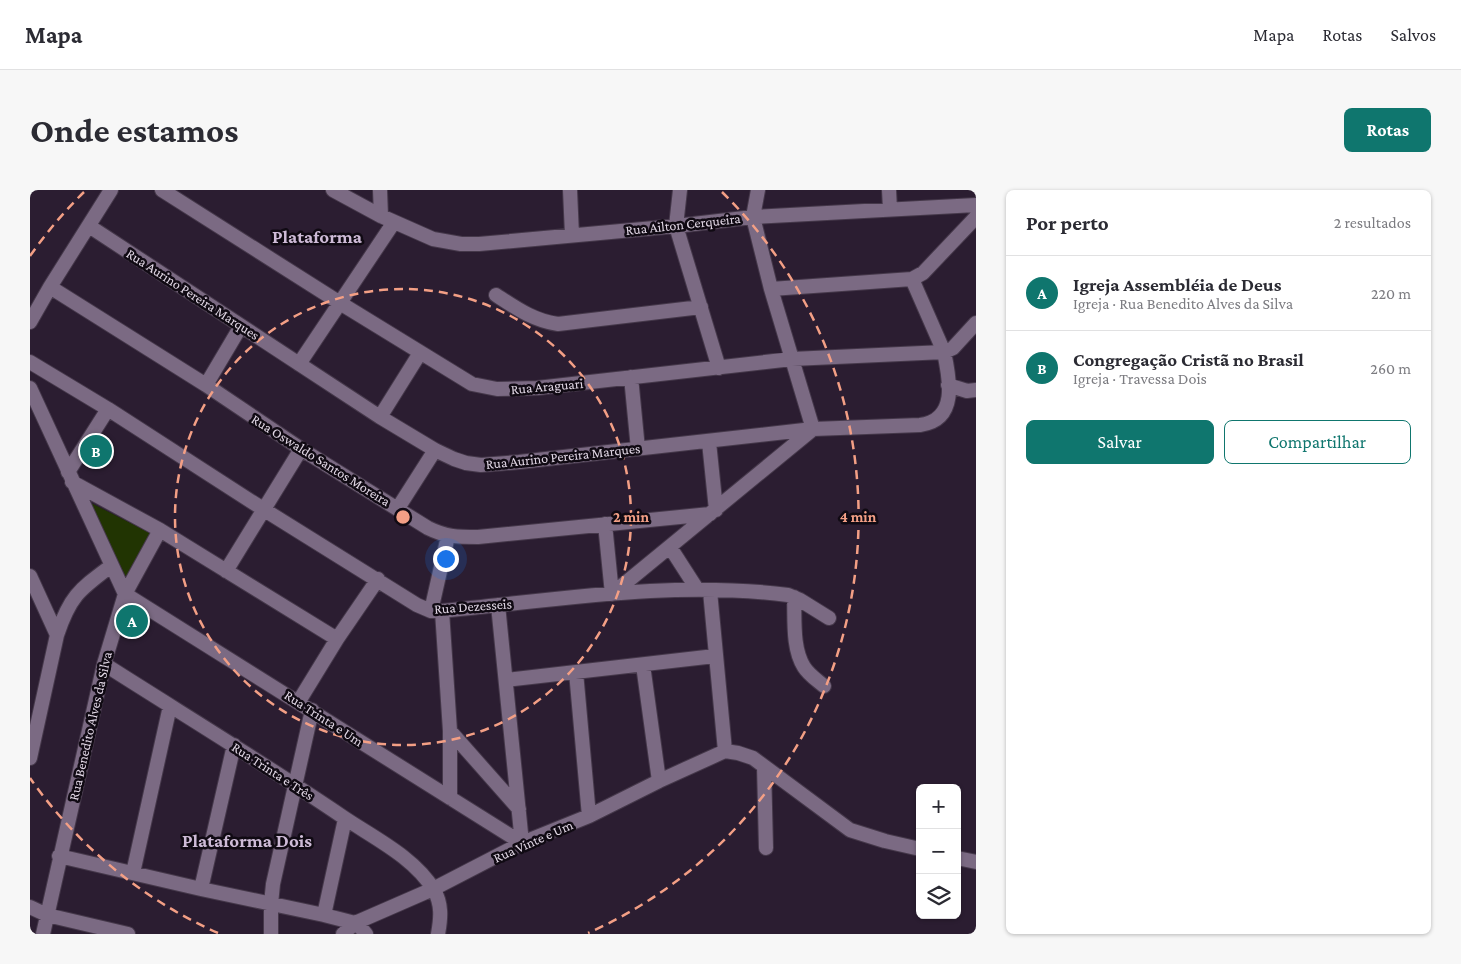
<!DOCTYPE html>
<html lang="pt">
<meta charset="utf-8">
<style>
:root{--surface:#fff;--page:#f7f7f7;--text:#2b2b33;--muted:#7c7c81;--line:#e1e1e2;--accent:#0f766e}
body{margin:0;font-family:"Crimson Pro",serif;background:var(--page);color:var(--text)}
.controls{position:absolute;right:15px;bottom:15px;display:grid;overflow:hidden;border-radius:8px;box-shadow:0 1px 4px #0004}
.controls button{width:45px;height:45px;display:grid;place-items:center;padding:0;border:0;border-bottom:1px solid var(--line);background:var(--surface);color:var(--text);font:25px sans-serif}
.you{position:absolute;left:415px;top:368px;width:18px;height:18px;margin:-12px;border:4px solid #fff;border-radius:50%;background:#1a73e8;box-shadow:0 0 0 8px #1a73e833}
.badge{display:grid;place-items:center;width:32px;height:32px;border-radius:50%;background:var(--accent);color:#fff;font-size:16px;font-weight:700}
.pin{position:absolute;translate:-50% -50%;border:2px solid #fff;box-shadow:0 1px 5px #0006}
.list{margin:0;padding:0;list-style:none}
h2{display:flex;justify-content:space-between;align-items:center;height:65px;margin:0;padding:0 20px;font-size:21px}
h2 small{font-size:16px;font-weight:400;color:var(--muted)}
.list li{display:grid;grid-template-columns:32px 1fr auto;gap:15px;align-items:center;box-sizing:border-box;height:75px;padding:0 20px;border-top:1px solid var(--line)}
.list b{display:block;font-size:19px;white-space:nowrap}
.list p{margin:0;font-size:16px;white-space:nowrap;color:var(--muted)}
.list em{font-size:16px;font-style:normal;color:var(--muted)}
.actions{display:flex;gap:10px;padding:15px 20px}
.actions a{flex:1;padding:11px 0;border:1px solid var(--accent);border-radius:8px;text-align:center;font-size:18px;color:var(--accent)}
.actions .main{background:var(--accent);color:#fff}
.icon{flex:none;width:28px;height:28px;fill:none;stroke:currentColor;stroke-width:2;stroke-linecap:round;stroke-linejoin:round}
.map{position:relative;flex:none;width:946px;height:744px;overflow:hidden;border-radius:8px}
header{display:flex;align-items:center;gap:30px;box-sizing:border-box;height:70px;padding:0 25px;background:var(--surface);border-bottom:1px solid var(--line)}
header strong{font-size:24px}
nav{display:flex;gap:28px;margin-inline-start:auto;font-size:18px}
.intro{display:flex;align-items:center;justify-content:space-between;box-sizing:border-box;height:120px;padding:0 30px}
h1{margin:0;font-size:35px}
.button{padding:12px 22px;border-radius:8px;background:var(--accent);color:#fff;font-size:18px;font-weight:700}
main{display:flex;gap:30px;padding:0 30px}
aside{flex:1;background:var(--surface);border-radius:8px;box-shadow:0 1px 4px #0004}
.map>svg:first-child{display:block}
</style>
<header>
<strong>Mapa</strong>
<nav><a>Mapa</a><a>Rotas</a><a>Salvos</a></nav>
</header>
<div class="intro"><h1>Onde estamos</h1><a class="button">Rotas</a></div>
<main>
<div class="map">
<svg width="946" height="744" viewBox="0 0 946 744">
<rect width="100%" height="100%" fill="#2b1d31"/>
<path fill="#213402" d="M59 312 122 344 97 389Z"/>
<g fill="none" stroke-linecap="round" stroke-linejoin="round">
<defs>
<path id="minor" d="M132 0 310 113 442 194 467 199 507 198 762 169 914 162 923 158 946 133
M303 0 351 26 403 49 431 54H449L646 36 723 27 946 15
M350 0 351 26
M540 0 542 45
M650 0 646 36 689 178
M859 0 860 19
M59 36 350 227 405 260 424 269 436 273 451 275 489 272 783 239 890 235C928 230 920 190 914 162L882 89
M20 97 176 195 271 259 398 338C416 347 428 347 448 347L680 324
M741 99 882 89 893 83 946 27
M466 105C486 118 504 131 528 134L671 117
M0 132 20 97 81 0
M0 172 78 219 233 319 387 415 401 421H412C527 410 643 390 758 405L770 410 799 428
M269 174 364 32
M601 187 608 259
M176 195 211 136
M918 195 937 201 946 200
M0 198 95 404 74 474 13 744
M350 227 390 163
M679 252 686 320
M38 282 78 219
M42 292 130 340 307 449
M368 318 405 260
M575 334 582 404
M130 340 95 404 492 653
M640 357 667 399
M196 381 271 259
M0 386 27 445
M680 401 695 561
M582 404 783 239 741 99 723 27 728 0
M764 407C765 429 762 458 774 477 779 485 787 490 794 496
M468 415 492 653
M401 421 418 346
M412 421 420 541V608
M74 474C154 525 235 574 313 627 344 648 384 667 404 700 412 714 411 728 408 744
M613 475 629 591
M546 482 559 626
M476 490 685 466
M269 511 307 449 348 389
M420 541 489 619
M695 561 708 563 723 568 820 640 855 651 890 659
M0 568 27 445C40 406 49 400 81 376
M734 576 736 658
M29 666 171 699 294 725 325 733 331 738 336 744
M927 668 946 672
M103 683 140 516
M171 699 204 555
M0 717 17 725 98 744
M294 725 315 629
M241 744V714L243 694 282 520
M313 744 325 733 403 699 492 653 559 626 629 591 695 561"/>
</defs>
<use href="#minor" stroke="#45384a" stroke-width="16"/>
<use href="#minor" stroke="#7b6a83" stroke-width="14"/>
</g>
<g fill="none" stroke="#f39f85" stroke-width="2.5" stroke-dasharray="9 6">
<circle cx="373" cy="327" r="228"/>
<path d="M188 743A455 455 0 0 1 0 588M0 66A455 455 0 0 1 54 2M692 2A455 455 0 0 1 558 743"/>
</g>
<g text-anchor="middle" stroke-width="5" stroke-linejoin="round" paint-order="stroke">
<g font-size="14" fill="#e2d8e6" stroke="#100a13">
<text transform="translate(653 34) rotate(-6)" y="5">Rua Ailton Cerqueira</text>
<text transform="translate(163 104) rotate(33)" y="5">Rua Aurino Pereira Marques</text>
<text transform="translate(517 196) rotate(-5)" y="5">Rua Araguari</text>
<text transform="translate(533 266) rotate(-6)" y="5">Rua Aurino Pereira Marques</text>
<text transform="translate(291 270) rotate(32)" y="5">Rua Oswaldo Santos Moreira</text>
<text transform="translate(443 416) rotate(-4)" y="5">Rua Dezesseis</text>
<text transform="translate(294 528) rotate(33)" y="5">Rua Trinta e Um</text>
<text transform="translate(60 536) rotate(-77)" y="5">Rua Benedito Alves da Silva</text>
<text transform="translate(243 581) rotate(33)" y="5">Rua Trinta e Três</text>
<text transform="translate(503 651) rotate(-24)" y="5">Rua Vinte e Um</text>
</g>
<g font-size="19" font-weight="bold" fill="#cebbd7" stroke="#100a13">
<text x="287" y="53">Plataforma</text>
<text x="217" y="657">Plataforma Dois</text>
</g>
</g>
<circle cx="373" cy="327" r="8" fill="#f39f85" stroke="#100a13" stroke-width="2.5"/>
<g font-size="15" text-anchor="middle" font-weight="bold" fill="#f39f85" stroke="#100a13" stroke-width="5" stroke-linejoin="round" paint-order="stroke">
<text x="601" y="332">2 min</text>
<text x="828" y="332">4 min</text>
</g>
</svg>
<div class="controls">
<button>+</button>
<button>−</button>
<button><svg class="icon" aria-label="layers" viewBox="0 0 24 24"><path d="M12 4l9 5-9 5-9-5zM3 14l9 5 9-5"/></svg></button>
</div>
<div class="you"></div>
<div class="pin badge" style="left:102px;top:431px">A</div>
<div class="pin badge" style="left:66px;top:261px">B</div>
</div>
<aside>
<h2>Por perto<small>2 resultados</small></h2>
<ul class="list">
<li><span class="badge">A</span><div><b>Igreja Assembléia de Deus</b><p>Igreja · Rua Benedito Alves da Silva</p></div><em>220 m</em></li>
<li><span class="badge">B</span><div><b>Congregação Cristã no Brasil</b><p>Igreja · Travessa Dois</p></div><em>260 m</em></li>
</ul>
<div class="actions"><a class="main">Salvar</a><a>Compartilhar</a></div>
</aside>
</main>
